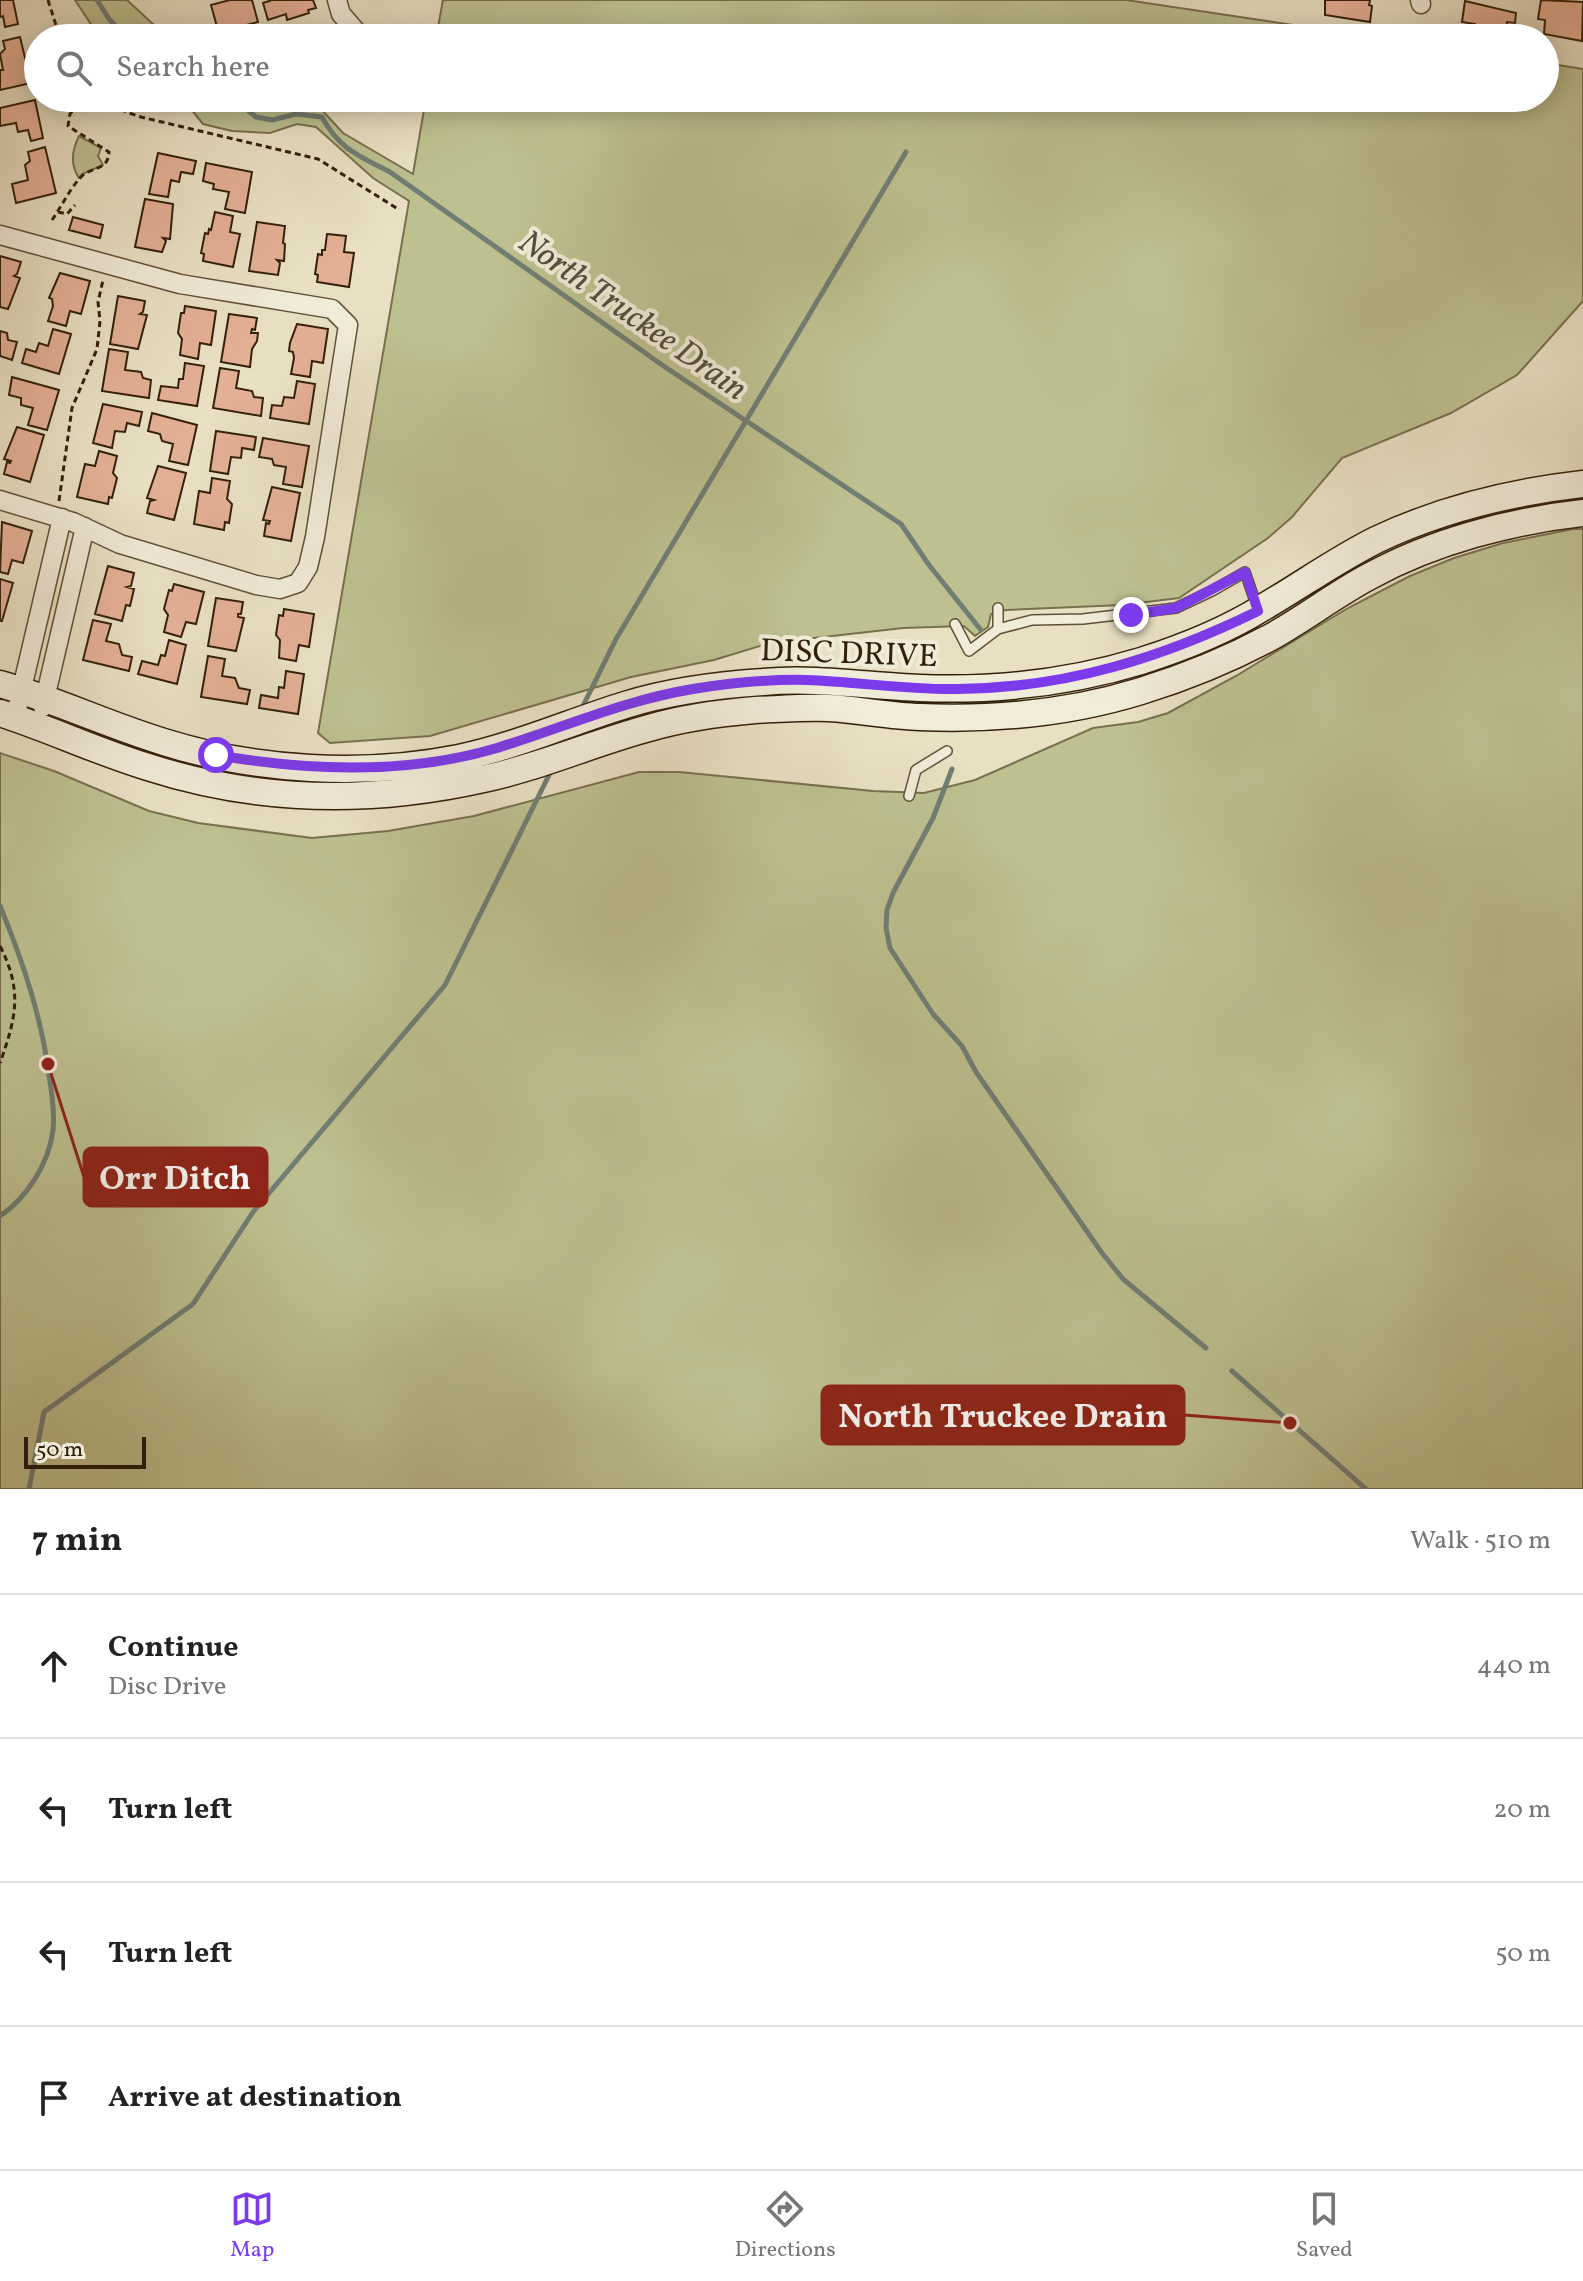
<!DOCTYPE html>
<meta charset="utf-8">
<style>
:root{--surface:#fff;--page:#f2f2f2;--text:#222;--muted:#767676;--line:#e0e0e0;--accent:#7c3aed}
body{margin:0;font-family:Vollkorn,serif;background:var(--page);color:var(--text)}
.scale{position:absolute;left:24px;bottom:20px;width:122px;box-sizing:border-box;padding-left:8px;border:4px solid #34200a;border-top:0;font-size:22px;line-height:28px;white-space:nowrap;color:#34200a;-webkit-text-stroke:6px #f1ebd9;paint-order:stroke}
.stop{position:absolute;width:24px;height:24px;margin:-18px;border:6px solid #7c3aed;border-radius:50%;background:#fff}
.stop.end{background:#7c3aed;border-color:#fff;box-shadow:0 2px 8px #0008}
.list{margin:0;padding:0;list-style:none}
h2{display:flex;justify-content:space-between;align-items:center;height:104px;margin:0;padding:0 32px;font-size:34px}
h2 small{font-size:26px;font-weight:400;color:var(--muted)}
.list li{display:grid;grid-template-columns:52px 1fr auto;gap:24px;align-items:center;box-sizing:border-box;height:144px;padding:0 32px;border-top:2px solid var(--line)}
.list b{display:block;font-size:30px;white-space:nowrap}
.list p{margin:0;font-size:26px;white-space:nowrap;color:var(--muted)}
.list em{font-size:26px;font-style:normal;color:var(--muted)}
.icon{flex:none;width:44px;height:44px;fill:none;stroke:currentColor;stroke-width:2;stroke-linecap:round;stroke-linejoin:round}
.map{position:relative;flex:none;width:1583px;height:1489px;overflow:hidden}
.search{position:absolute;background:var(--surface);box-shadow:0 4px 20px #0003;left:24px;right:24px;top:24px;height:88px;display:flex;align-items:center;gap:20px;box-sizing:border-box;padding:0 28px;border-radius:44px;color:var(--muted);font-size:30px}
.sheet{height:680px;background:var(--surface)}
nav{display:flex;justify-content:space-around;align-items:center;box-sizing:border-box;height:112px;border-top:2px solid var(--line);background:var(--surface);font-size:22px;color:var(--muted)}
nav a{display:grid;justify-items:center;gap:4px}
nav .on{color:var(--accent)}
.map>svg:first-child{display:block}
</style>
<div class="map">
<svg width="1583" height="1489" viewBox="0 0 1583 1489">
<rect width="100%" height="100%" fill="#e9e0c4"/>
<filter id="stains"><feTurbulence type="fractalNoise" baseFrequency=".0025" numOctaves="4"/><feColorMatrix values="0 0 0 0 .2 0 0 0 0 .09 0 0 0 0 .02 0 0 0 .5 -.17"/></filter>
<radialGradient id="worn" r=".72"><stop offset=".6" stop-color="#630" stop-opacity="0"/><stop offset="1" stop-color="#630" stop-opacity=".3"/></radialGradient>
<path fill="#bec08f" stroke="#79704c" stroke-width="2" d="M75 0H127L168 38H100Z
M443 0H1126L1380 38H436Z
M1545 63 1583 69V301L1517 375 1451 413 1342 458 1292 517 1268 538 1179 598 1122 605 1006 610 991 614 988 627 975 636 964 626 903 628 770 643 714 660 631 677 430 736 330 743 318 733 409 201 373 178 316 127 297 124 270 133 232 131 203 124 182 98H250L283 105 300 100 322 110 343 133 413 174 426 98H1545Z
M79 136 101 148 98 156 103 165 82 174 79 178C70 165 72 150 79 136Z
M1573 529H1583V1489H0V753L54 771 149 811 198 823 312 838 388 831 474 816 639 772H679L873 791 924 793 975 780 1093 728 1138 722 1168 713 1236 676 1348 608 1410 576 1454 558 1503 543Z"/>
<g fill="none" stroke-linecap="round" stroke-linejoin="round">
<path stroke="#717e74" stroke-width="5" d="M97 0 109 19 126 38
M228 98 239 103 256 117 272 120 296 114 322 117C339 149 359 156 390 172L665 367 901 524 929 565 981 630
M581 710 616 639 906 152
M952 769 933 818 893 893 887 910 886 928 890 948 933 1014 962 1046 976 1072 1102 1253 1123 1279 1206 1348
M0 906C23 962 41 1015 49 1075 52 1093 55 1112 53 1130 49 1163 27 1198 0 1216
M1232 1371 1366 1489
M29 1489 44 1412 193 1304 253 1212 445 985 552 769"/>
</g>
<path fill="#e4b094" stroke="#34200a" stroke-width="2" d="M0 0H13L18 24 5 27 3 16 0 17Z
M230 0H252L258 22 243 26 234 38H220L211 5Z
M272 0H313L316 8 308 10 309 13 287 20 286 14 268 20 263 3Z
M1325 0H1370L1369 5 1372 6 1370 22 1325 15Z
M1541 0 1583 2 1582 41 1544 34 1545 20 1538 19Z
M1465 1 1516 13 1515 23 1507 22 1505 38H1472L1475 24 1462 22Z
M20 37 31 83 0 90V70H3L0 54 5 49 3 41Z
M35 100 43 138 31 141 28 130 18 132 16 123 0 126V108Z
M45 147 56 193 16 203 12 184 28 180 25 165 30 161 28 152Z
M158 153 196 161 193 174 181 172 179 182 171 180 168 197 149 194Z
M206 163 252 172 245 213 225 209 229 192 213 189 214 184 203 181Z
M145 199 173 204 170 239 163 238 166 241 162 252 135 247Z
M215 212 233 216 230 232 240 234 233 267 203 261 204 254 201 253 205 233 208 234 209 229 211 230Z
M73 217 103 225 100 238 69 230Z
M257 222 285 226 283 243 285 244 284 261 277 260 280 263 278 275 249 271Z
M327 234 346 236 344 252 354 253 349 287 317 282 318 275 315 274 318 254 322 255V250H325Z
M0 256 21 262 17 274 14 276 20 278 8 309 0 307Z
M60 273 90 281 81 314 70 311 66 326 48 321 53 306 52 299 49 298Z
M118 296 145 301 143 312 140 314 147 315 138 349 110 344Z
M185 306 216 311 211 345 200 343 198 359 180 355 182 339 178 333 181 313H184Z
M229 314 257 318 255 330 252 329 251 333H258L257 341 252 349 250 367 221 362Z
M297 324 328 329 323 363 312 361 310 377 291 374 294 358 293 352 289 351 290 343Z
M53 329 71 334 59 374 22 363 26 349 36 352 39 343 48 346Z
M0 331 7 333 8 340 17 342 12 360 0 356Z
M109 349 128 352 125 370 141 372 143 378 151 380 149 398 102 391Z
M185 363 204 366 197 406 158 400 161 386 178 388 179 379H183Z
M220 368 239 371 236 388 252 391 254 397 263 398 261 416 213 408Z
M12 377 59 390 47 430 28 425 33 408 21 405V398L9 395Z
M297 381 315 384 309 424 270 418 272 405 282 406 284 397 294 398Z
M103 404 142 412 139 426 127 423 125 432 115 431 112 448 93 443Z
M152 413 197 425 188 465 169 461 173 444 162 441 160 434 148 431Z
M17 427 44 435 30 482 4 474 7 462 10 463 11 461 4 459Z
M216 431 256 437 254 450 242 448 241 458 231 457 228 474 210 471Z
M263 438 309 446 302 487 283 484 286 467 274 465 272 459 259 457Z
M99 451 117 456 113 473 117 478 112 498 109 497 108 504 77 497 85 464 95 466Z
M158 466 186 473 174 520 147 513 150 501 154 500 147 498Z
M212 478 230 481 227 499 232 504 229 523 225 522 224 530 194 524 199 491 210 493Z
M272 487 300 493 291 541 264 536 266 523 269 524 270 521 263 520Z
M2 522 32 531 23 563 12 560 8 574 0 572Z
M108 566 134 573 131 586 127 587 134 589 130 606 126 605 122 621 95 614Z
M0 579 13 583 2 621H0Z
M174 584 204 592 196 624 186 622 181 637 164 632 168 615 164 609 169 590 172 591Z
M216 598 243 602 241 614H238V617L244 618 236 651 208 646Z
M284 609 314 614 309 647 299 645 296 661 279 658 280 640 276 635 279 615 283 616Z
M93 620 111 624 106 641 119 644 122 655 132 657 129 671 83 660Z
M169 640 186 645 177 684 138 674 142 661 158 665 161 655 165 656Z
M208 656 225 659 222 676 235 678 239 688 250 690 247 704 201 697Z
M286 671 304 674 298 714 259 708 261 695 278 698 279 687 284 688Z"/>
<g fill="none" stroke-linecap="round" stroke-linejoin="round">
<defs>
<path id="service" d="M955 624 969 651 998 629 1032 620 1083 619 1176 608 1212 591 1245 572 1257 607
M998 629V608
M909 796 916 770 947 751"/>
<path id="minor" d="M337 0 341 14 362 38
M1420 0 1421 4
M0 235 180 284 332 309 348 325 315 537 308 567 298 583 280 589 256 585 120 544 73 522 0 500
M43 707 85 527
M15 718 62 518"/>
<path id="secondary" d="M0 684C56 700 108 725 164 742 256 771 364 777 459 758 516 746 570 722 625 705 670 691 717 685 763 682 816 677 868 686 920 688 996 691 1069 683 1141 661 1182 648 1225 631 1262 608 1300 586 1336 560 1376 540 1441 509 1512 492 1583 484
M0 713C50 729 98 752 148 767 257 802 371 804 483 779 540 767 593 743 649 728 683 718 719 713 755 710 780 709 805 707 829 708 860 710 890 716 920 717 994 720 1070 713 1141 691 1186 677 1230 659 1271 637 1305 618 1336 594 1370 576 1434 541 1511 521 1583 513"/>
</defs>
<use href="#service" stroke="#615038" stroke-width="12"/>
<use href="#minor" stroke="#615038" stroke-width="21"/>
<use href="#secondary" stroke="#34200a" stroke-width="29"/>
<path stroke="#34200a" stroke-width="3" stroke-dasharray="6 4" stroke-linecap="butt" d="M48 0 60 38
M104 98 126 112 141 117 318 159 398 209
M58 212 67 214 75 205
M52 220C62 206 70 188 82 176 93 166 108 171 109 152L68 126 70 114 83 98
M59 501 72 408 97 349 100 321 98 302 103 280
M0 946C23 991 16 1018 0 1063"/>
<use href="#service" stroke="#f1ebd9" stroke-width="9"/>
<use href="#minor" stroke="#f1ebd9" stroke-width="18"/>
<use href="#secondary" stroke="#f1ebd9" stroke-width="26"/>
</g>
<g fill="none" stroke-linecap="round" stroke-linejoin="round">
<path stroke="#7c3aed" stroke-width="10" d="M216 755C308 771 406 775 497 748 562 728 625 700 693 689 730 683 770 679 807 680 858 682 908 690 958 689 1066 688 1162 658 1258 611L1245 572 1176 608 1131 615"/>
</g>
<g text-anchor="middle" stroke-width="8" stroke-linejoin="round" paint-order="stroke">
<g font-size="32" fill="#34200a" stroke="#f1ebd9">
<text transform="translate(849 652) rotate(2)" y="11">DISC DRIVE</text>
</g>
<g font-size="34" font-style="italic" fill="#524f3f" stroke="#f1ebd9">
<text transform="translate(634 314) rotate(35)" y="12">North Truckee Drain</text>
</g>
</g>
<path fill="none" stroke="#8f2418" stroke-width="3" d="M48 1064L84 1177M1290 1423L1184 1415"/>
<g fill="#8f2418" stroke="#f1ebd9" stroke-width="3">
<circle cx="48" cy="1064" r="8"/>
<circle cx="1290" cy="1423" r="8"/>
</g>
<g fill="#8f2418" stroke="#8f2418" stroke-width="3">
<rect x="84" y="1148" width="183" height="58" rx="8"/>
<rect x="822" y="1386" width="362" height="58" rx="8"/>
</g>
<g font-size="34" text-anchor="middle" font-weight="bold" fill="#fff">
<text x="175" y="1189">Orr Ditch</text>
<text x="1003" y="1427">North Truckee Drain</text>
</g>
<rect width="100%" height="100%" filter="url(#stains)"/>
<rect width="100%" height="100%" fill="url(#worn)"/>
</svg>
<div class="scale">50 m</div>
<div class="stop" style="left:216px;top:755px"></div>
<div class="stop end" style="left:1131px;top:615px"></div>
<div class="search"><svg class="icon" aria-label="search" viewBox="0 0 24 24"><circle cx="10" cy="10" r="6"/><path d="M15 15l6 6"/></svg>Search here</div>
</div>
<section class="sheet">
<h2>7 min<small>Walk · 510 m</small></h2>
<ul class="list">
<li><svg class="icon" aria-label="ahead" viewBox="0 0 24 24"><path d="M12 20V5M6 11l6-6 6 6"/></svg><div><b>Continue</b><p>Disc Drive</p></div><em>440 m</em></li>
<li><svg class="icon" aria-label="left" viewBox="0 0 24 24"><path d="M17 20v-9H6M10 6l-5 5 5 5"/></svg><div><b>Turn left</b></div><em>20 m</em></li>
<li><svg class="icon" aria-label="left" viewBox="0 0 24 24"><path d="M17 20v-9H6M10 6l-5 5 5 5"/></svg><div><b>Turn left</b></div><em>50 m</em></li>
<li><svg class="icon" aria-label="arrive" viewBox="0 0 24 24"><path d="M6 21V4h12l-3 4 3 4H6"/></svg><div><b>Arrive at destination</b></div></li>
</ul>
</section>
<nav>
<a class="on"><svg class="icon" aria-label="map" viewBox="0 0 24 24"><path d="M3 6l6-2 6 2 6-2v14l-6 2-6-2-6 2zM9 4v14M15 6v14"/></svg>Map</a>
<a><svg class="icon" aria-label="directions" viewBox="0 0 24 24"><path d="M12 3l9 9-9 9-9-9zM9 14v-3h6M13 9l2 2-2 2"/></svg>Directions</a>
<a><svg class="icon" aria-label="saved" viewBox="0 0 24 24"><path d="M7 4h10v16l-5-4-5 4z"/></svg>Saved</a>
</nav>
